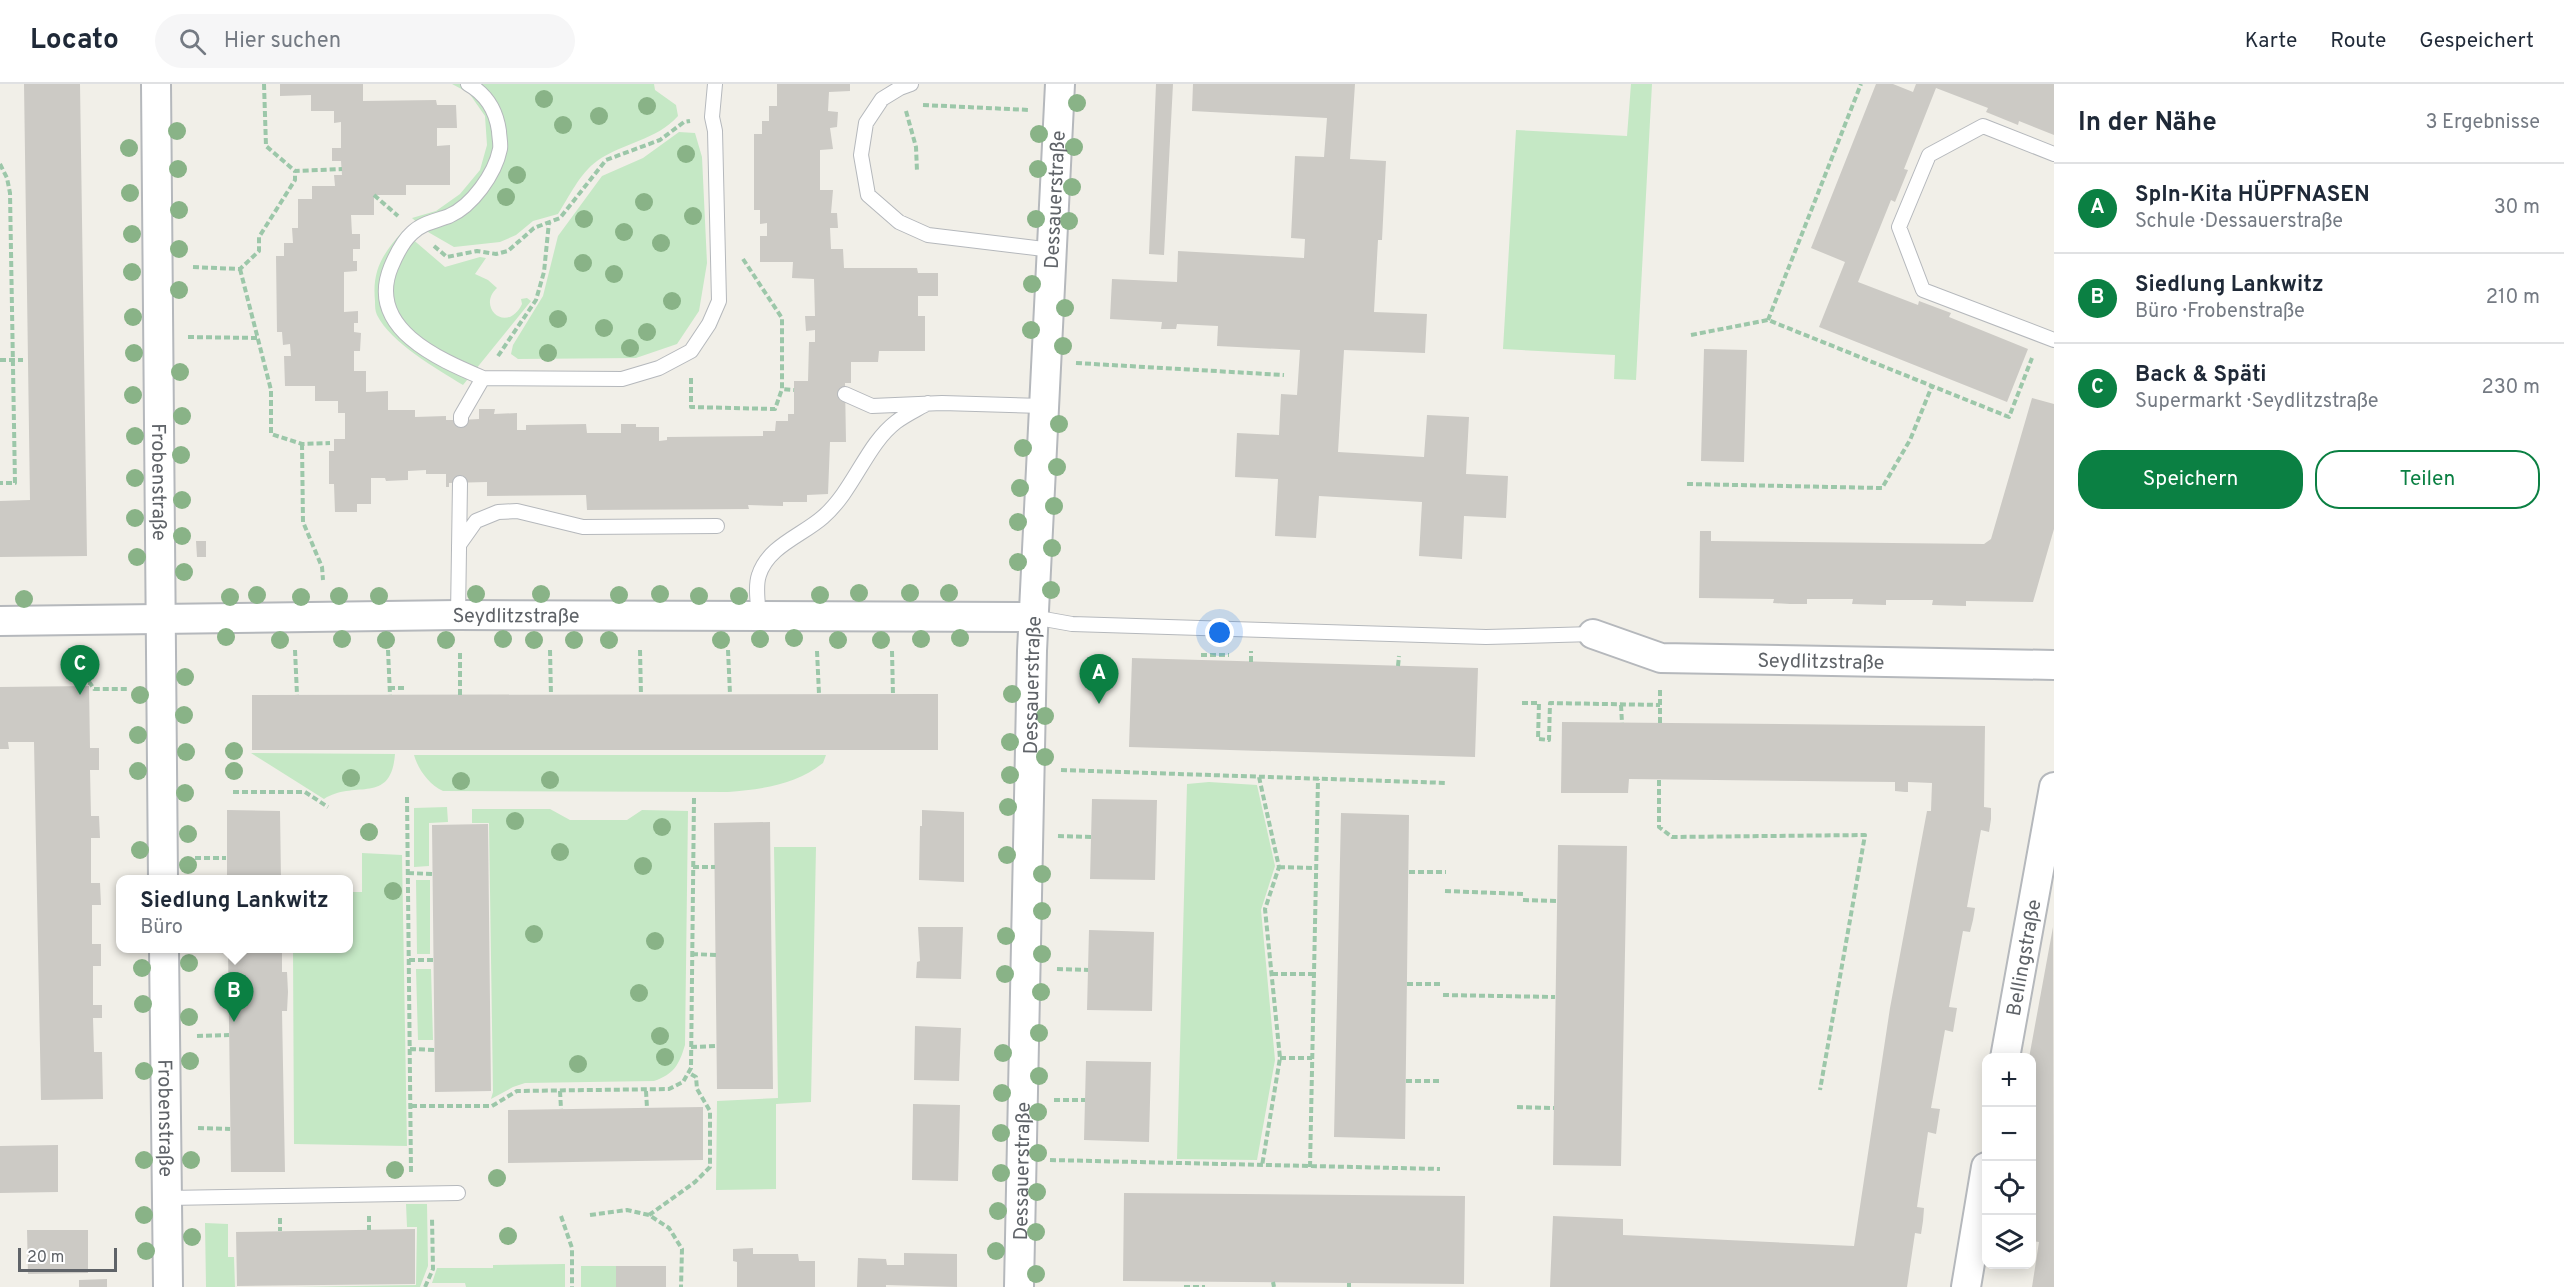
<!DOCTYPE html>
<html lang="de">
<meta charset="utf-8">
<style>
:root{--surface:#fff;--page:#f6f6f7;--text:#1f2937;--muted:#747a83;--line:#e0e1e3;--accent:#0b8043}
body{margin:0;font-family:Overpass,sans-serif;background:var(--page);color:var(--text)}
.controls{position:absolute;right:18px;bottom:18px;display:grid;overflow:hidden;border-radius:12px;box-shadow:0 3px 15px #0003}
.controls button{width:54px;height:54px;display:grid;place-items:center;padding:0;border:0;border-bottom:2px solid var(--line);background:var(--surface);color:var(--text);font:30px sans-serif}
.scale{position:absolute;left:18px;bottom:15px;width:99px;box-sizing:border-box;padding-left:6px;border:3px solid #5f6368;border-top:0;font-size:16px;line-height:21px;white-space:nowrap;color:#5f6368;-webkit-text-stroke:4px #fff;paint-order:stroke}
.you{position:absolute;left:1220px;top:549px;width:21px;height:21px;margin:-15px;border:4px solid #fff;border-radius:50%;background:#1a73e8;box-shadow:0 0 0 9px #1a73e833}
.badge{display:grid;place-items:center;width:39px;height:39px;border-radius:50%;background:var(--accent);color:#fff;font-size:20px;font-weight:700}
.pin{position:absolute;translate:-50% -50px;filter:drop-shadow(0 2px 3px #0008)}
.pin::after{content:'';position:absolute;top:32px;width:21px;height:18px;background:inherit;clip-path:polygon(0 0,100% 0,50% 100%)}
.popup{position:absolute;left:116px;top:791px;width:237px;height:78px;box-sizing:border-box;display:grid;place-content:center;border-radius:12px;background:var(--surface);filter:drop-shadow(0 2px 4px #0005);font-size:20px;white-space:nowrap;color:var(--muted)}
.popup b{font-size:22px;color:var(--text)}
.popup::after{content:'';position:absolute;left:50%;top:100%;margin-left:-12px;border:12px solid transparent;border-top-color:var(--surface)}
.list{margin:0;padding:0;list-style:none}
h2{display:flex;justify-content:space-between;align-items:center;height:78px;margin:0;padding:0 24px;font-size:26px}
h2 small{font-size:20px;font-weight:400;color:var(--muted)}
.list li{display:grid;grid-template-columns:39px 1fr auto;gap:18px;align-items:center;box-sizing:border-box;height:90px;padding:0 24px;border-top:2px solid var(--line)}
.list b{display:block;font-size:22px;white-space:nowrap}
.list p{margin:0;font-size:20px;white-space:nowrap;color:var(--muted)}
.list em{font-size:20px;font-style:normal;color:var(--muted)}
.actions{display:flex;gap:12px;padding:18px 24px}
.actions a{flex:1;padding:14px 0;border:2px solid var(--accent);border-radius:24px;text-align:center;font-size:21px;color:var(--accent)}
.actions .main{background:var(--accent);color:#fff}
.icon{flex:none;width:33px;height:33px;fill:none;stroke:currentColor;stroke-width:2;stroke-linecap:round;stroke-linejoin:round}
.map{position:relative;flex:none;width:2054px;height:1203px;overflow:hidden}
header{display:flex;align-items:center;gap:36px;box-sizing:border-box;height:84px;padding:0 30px;background:var(--surface);border-bottom:2px solid var(--line)}
header strong{font-size:28px}
nav{display:flex;gap:33px;margin-inline-start:auto;font-size:21px}
.search{width:420px;height:54px;background:var(--page);display:flex;align-items:center;gap:15px;box-sizing:border-box;padding:0 21px;border-radius:33px;color:var(--muted);font-size:22px}
main{display:flex}
aside{flex:1;background:var(--surface)}
.map>svg:first-child{display:block}
</style>
<header>
<strong>Locato</strong>
<div class="search"><svg class="icon" aria-label="search" viewBox="0 0 24 24"><circle cx="10" cy="10" r="6"/><path d="M15 15l6 6"/></svg>Hier suchen</div>
<nav><a>Karte</a><a>Route</a><a>Gespeichert</a></nav>
</header>
<main>
<div class="map">
<svg width="2054" height="1203" viewBox="0 0 2054 1203">
<rect width="100%" height="100%" fill="#f1efe8"/>
<path fill="#c5e8c5" d="M452 0H654L655 6 676 21 678 32C657 56 622 59 597 77 580 89 569 113 558 130L533 137 516 151 500 158 454 163 428 148 412 134 436 127 460 110 480 86 487 61 485 32 469 9Z
M1631 0H1652L1636 296 1614 295 1615 271 1503 265 1516 46 1627 52Z
M679 48 695 49 702 73 707 179 699 227 677 260 636 274 518 275 511 270 513 261 543 212 558 152 602 92 643 74Z
M403 147 445 183 480 173 486 174 475 190 488 196 497 204C476 223 507 251 522 220L521 215 527 214 531 217 463 301C437 285 391 259 377 231 375 227 375 222 375 217 372 187 382 170 403 147Z
M251 669 395 670C391 722 355 695 324 715Z
M414 671H826L823 679C796 701 762 705 728 708L443 707C429 701 418 685 414 671Z
M1209 698 1257 701 1275 782 1261 826 1275 976 1257 1076 1177 1075 1187 700Z
M447 723 448 738 429 739V782L414 783V724Z
M472 725H550L570 736H627L642 726 688 727 685 961C679 981 674 990 654 997L525 999 513 1003 491 1015 493 1008 489 739H472Z
M774 763H816L811 1018 776 1020V1105L716 1106 717 1017 778 1014Z
M362 769 402 771 407 1062 294 1060 293 865 348 864V808H362Z
M416 796H430V870H417Z
M416 885H431L433 956H418Z
M406 1120H427L428 1182 420 1203H294L416 1201 417 1143H407Z
M205 1139 228 1140V1173H234L235 1203H206Z
M565 1180V1203H466L465 1199H432L437 1184H493V1181Z
M581 1182H616V1203H581Z"/>
<path fill="#cccac5" d="M24 0H80L87 472 0 473V417L30 416Z
M280 0H363V17L436 16 437 21H456L457 44H437V62L450 61V101H406V111H374V131H351L352 150H360V165H353V177H357V187L344 188V228L358 227V239H354V248L361 249 360 267H354V287H366V308L388 307V326H415V333L446 332V336H461L479 335V325H495L494 330 517 329V346H526V341L586 340 587 349H621V340H636V343H659V357L667 356V353L763 352V347H775L776 337H788V330H794V297H808L809 258H815V246L806 247 805 232H815L814 195 792 194 793 178H760V152H767V139L760 140V126H754V50H762V37H769V22H777V0H850V7L829 8 828 27 838 28 837 43 830 44 833 65 820 66V106H833L831 129H837L838 144H830L831 165H843L844 184H917L918 189H938V212H918V232H925V267H879L878 278H851V299H845L846 358H830L828 410 807 411V418H783V422L748 421 749 425 587 426 586 411 487 412V398L449 399V403H446V390H426V386L408 387V396L386 397 385 394H371V420H357V428H335L334 400H329V367H334V355H345V329H338V317H315V302H285L284 272H291L290 260 283 261 282 248H277L276 172H284V159H293L292 144H298V115H312V102H335L334 91H342L341 77H332V64H341V38L334 39V27H311V11L280 12Z
M1156 0H1173L1164 171 1149 170Z
M1193 0H1355L1350 75 1386 77 1382 156H1378L1374 228 1427 230 1425 269 1344 266 1338 368 1424 373 1427 331 1469 333 1466 390 1508 392 1506 434 1464 432 1462 475 1419 472 1422 418 1319 412 1316 454 1275 452 1278 395 1235 393 1237 349 1279 351 1281 310 1297 311 1300 266 1217 262 1218 242 1177 240 1176 245H1161L1162 238 1110 235 1112 195 1177 198 1178 167 1304 174 1305 155 1291 154 1295 72 1324 73 1327 34 1192 27Z
M1876 0H1893L1913 8 1916 0H2054V51L2019 37 2018 41 1986 28 1988 24 1936 4 1904 85 1908 86 1895 118 1891 116 1858 198 1918 221 1919 217 1951 229 1949 233 2028 265 2007 318 1819 243 1845 178 1811 164Z
M1704 265 1747 266 1744 378 1701 377Z
M2032 314 2054 320V445L2033 518 1966 517V522L1932 521 1933 516H1886V521L1852 520 1853 515H1807V520H1790L1773 519 1774 515 1699 514 1700 447H1711V457L1984 460 1991 455Z
M196 457H206V473H197Z
M1132 574 1478 584 1475 673 1129 663Z
M89 602 90 664H99V686H90L91 732H99L100 754H91V799H100L101 821H92V860H101V882H93V921H102V934H93L94 968H102L103 1015 41 1016 34 658H8L9 665H0V603Z
M938 610V666H252V611Z
M1562 638 1985 642 1984 723 1991 724V735L1989 748 1981 746 1967 823 1975 824 1973 836 1970 848 1963 847 1949 923 1957 924 1953 948 1945 946 1931 1024 1940 1025 1936 1050 1928 1048 1917 1123 1924 1124 1923 1137 1921 1150 1915 1149 1907 1203H1550L1553 1132 1623 1135V1151L1854 1162 1890 924 1927 727H1931L1932 699 1908 698V708H1905L1895 707V698L1629 695 1628 709H1561Z
M1092 715 1157 716 1155 796 1090 795Z
M227 726 280 727 281 795H227Z
M922 726 964 728V798L919 796 920 742H922Z
M1341 729 1409 731 1405 1055 1334 1053Z
M770 738 773 1005H717L714 739Z
M488 740 491 1007 435 1008 432 741Z
M1558 761 1627 762 1621 1082 1553 1081Z
M918 843H963L961 895 916 894 917 878 920 877Z
M2053 843 2054 1203H2032L2039 1158 2032 1157V974H2029Z
M1089 846 1154 848 1152 927 1087 926Z
M228 864H282V888H287L288 908 287 927H282L285 1088H231Z
M915 942 961 944 959 997 914 996Z
M1086 977 1151 978 1149 1058 1084 1056Z
M913 1020 960 1021 958 1097 912 1096Z
M703 1023V1076L508 1079V1026Z
M58 1061V1108L0 1109V1062Z
M1124 1109 1465 1112 1464 1200 1123 1197Z
M415 1145V1200L237 1202 236 1148Z
M27 1146H88V1189L28 1190Z
M753 1164V1170H798L799 1177H815V1203H737V1178L733 1177V1165Z
M904 1169 957 1170V1203L886 1201V1203H857L858 1174 886 1175 887 1181H904Z
M616 1182H666V1203H616Z
M107 1195V1203H79V1196Z"/>
<g fill="none" stroke-linecap="round" stroke-linejoin="round">
<defs>
<path id="lane" d="M468 0C486 10 496 26 499 47 499 52 501 60 500 65 495 90 472 122 449 132 436 137 422 139 412 149 402 158 396 171 391 183 366 244 438 275 483 294
M911 0 900 4 882 15 866 39 861 71 868 111 899 138 928 151 1052 166
M2054 70 1983 42 1929 71 1899 143 1923 206 2054 256
M845 310 872 322 942 319 1043 322
M461 336V332L483 294 622 295 659 284 691 267 709 240 719 217 715 47 712 33 715 0
M459 461 476 437 498 428 517 427 583 443 717 442
M458 531 460 399
M759 532C758 520 755 502 759 491 768 462 803 451 823 433 854 406 866 361 896 338 905 331 918 325 928 319
M1033 533 1072 540 1486 553 1593 550
M167 1114 458 1109"/>
<g id="street">
<path id="s1" d="M156 0 163 796"/>
<path id="s2" d="M0 537 458 531 1033 533"/>
<path id="s3" d="M1593 550 1661 574 2054 581"/>
<path id="s4" d="M164 864 168 1203"/>
<path id="s5" d="M2005 974 2054 703"/>
<path id="s6" d="M1019 1203 1032 567 1060 0"/>
<path d="M1966 1203 1986 1083"/>
</g>
</defs>
<use href="#lane" stroke="#b5b8bc" stroke-width="16"/>
<use href="#street" stroke="#b5b8bc" stroke-width="32"/>
<path stroke="#9cc7a9" stroke-width="4" stroke-dasharray="6 3" stroke-linecap="butt" d="M264 0 266 62 295 87 342 85
M923 21 1030 26
M906 27 916 63 917 87
M0 80 7 94 10 109 15 399H0
M374 111 398 132
M434 162 447 173 477 167 496 170 508 167 534 144 560 134 606 76 660 56 684 38 690 37
M743 175 782 234V305L794 306
M193 183 240 185 259 167V153L295 96V87
M240 185 271 306V350L302 360 330 359
M1768 236 1861 0
M1691 251 1768 236 2009 333 2032 274
M188 253 257 254
M498 272 536 216 544 188 549 138
M0 276H23
M1076 279 1284 291
M691 294V323L775 325 782 305
M302 360 303 438 322 483 323 496
M1687 400 1882 404 1910 356 1932 302
M295 566 297 611
M388 566 390 611
M550 566 551 611
M640 566 641 611
M728 566 730 610
M817 567 819 610
M892 567 893 611
M1201 571H1229
M1251 578V567
M1398 582 1399 572
M79 599H90L94 605H129
M79 602V567
M389 604H405
M460 611V566
M1522 619H1539L1538 655 1549 656 1550 619 1660 621
M1621 621 1622 639
M1660 639V604
M1061 686 1447 699
M1259 693 1279 783 1265 825 1280 974 1262 1082
M1659 696V743L1672 753 1865 751 1820 1006
M233 708H305L328 723
M407 713 411 1088
M1058 752 1091 753
M195 774H226
M693 783H715
M1279 783 1316 784
M1409 788H1446
M408 789 432 790
M1445 807 1523 810
M1523 816 1557 817
M196 867H228
M692 870 716 871
M409 876H433
M1057 885 1088 886
M1272 890H1314
M1407 900H1443
M1443 911 1555 913
M197 952 229 951
M691 963 717 962
M410 965 435 966
M1280 974H1312
M1406 997H1441
M560 1007 561 1025
M646 1007 647 1024
M1054 1016H1085
M411 1022H492L517 1007 669 1005 683 998 691 984 694 714
M1517 1023 1554 1024
M198 1044 230 1045
M1050 1076 1440 1085
M1310 1083 1318 695
M590 1131 627 1126 649 1131 669 1144 682 1165 681 1203
M649 1131 695 1098 710 1083V1027L697 1005 696 993 689 989
M369 1132V1146
M561 1132 572 1164V1203
M280 1134V1147
M1273 1198 1274 1203
M1349 1199V1203
M425 1203 433 1185 432 1134
M1184 1203H1205"/>
<use href="#lane" stroke="#fff" stroke-width="14"/>
<use href="#street" stroke="#fff" stroke-width="28"/>
</g>
<g fill="#89b387">
<circle cx="544" cy="15" r="9"/>
<circle cx="1077" cy="19" r="9"/>
<circle cx="647" cy="22" r="9"/>
<circle cx="599" cy="32" r="9"/>
<circle cx="563" cy="41" r="9"/>
<circle cx="177" cy="47" r="9"/>
<circle cx="1039" cy="50" r="9"/>
<circle cx="1074" cy="63" r="9"/>
<circle cx="129" cy="64" r="9"/>
<circle cx="686" cy="70" r="9"/>
<circle cx="178" cy="85" r="9"/>
<circle cx="1038" cy="85" r="9"/>
<circle cx="517" cy="91" r="9"/>
<circle cx="1072" cy="103" r="9"/>
<circle cx="130" cy="109" r="9"/>
<circle cx="506" cy="113" r="9"/>
<circle cx="644" cy="118" r="9"/>
<circle cx="179" cy="126" r="9"/>
<circle cx="693" cy="132" r="9"/>
<circle cx="584" cy="135" r="9"/>
<circle cx="1036" cy="135" r="9"/>
<circle cx="1069" cy="137" r="9"/>
<circle cx="624" cy="148" r="9"/>
<circle cx="132" cy="150" r="9"/>
<circle cx="661" cy="159" r="9"/>
<circle cx="179" cy="165" r="9"/>
<circle cx="583" cy="179" r="9"/>
<circle cx="132" cy="188" r="9"/>
<circle cx="614" cy="190" r="9"/>
<circle cx="1032" cy="200" r="9"/>
<circle cx="179" cy="206" r="9"/>
<circle cx="672" cy="217" r="9"/>
<circle cx="1065" cy="224" r="9"/>
<circle cx="133" cy="233" r="9"/>
<circle cx="558" cy="235" r="9"/>
<circle cx="604" cy="244" r="9"/>
<circle cx="1031" cy="246" r="9"/>
<circle cx="647" cy="248" r="9"/>
<circle cx="1063" cy="262" r="9"/>
<circle cx="630" cy="264" r="9"/>
<circle cx="134" cy="269" r="9"/>
<circle cx="548" cy="269" r="9"/>
<circle cx="180" cy="288" r="9"/>
<circle cx="133" cy="311" r="9"/>
<circle cx="182" cy="332" r="9"/>
<circle cx="1059" cy="340" r="9"/>
<circle cx="135" cy="352" r="9"/>
<circle cx="1023" cy="364" r="9"/>
<circle cx="181" cy="371" r="9"/>
<circle cx="1057" cy="383" r="9"/>
<circle cx="135" cy="394" r="9"/>
<circle cx="1020" cy="404" r="9"/>
<circle cx="182" cy="416" r="9"/>
<circle cx="1054" cy="422" r="9"/>
<circle cx="135" cy="434" r="9"/>
<circle cx="1018" cy="438" r="9"/>
<circle cx="182" cy="452" r="9"/>
<circle cx="1052" cy="464" r="9"/>
<circle cx="137" cy="473" r="9"/>
<circle cx="1018" cy="478" r="9"/>
<circle cx="184" cy="488" r="9"/>
<circle cx="1051" cy="506" r="9"/>
<circle cx="859" cy="509" r="9"/>
<circle cx="910" cy="509" r="9"/>
<circle cx="949" cy="509" r="9"/>
<circle cx="476" cy="510" r="9"/>
<circle cx="541" cy="510" r="9"/>
<circle cx="660" cy="510" r="9"/>
<circle cx="257" cy="511" r="9"/>
<circle cx="619" cy="511" r="9"/>
<circle cx="820" cy="511" r="9"/>
<circle cx="339" cy="512" r="9"/>
<circle cx="379" cy="512" r="9"/>
<circle cx="699" cy="512" r="9"/>
<circle cx="739" cy="512" r="9"/>
<circle cx="230" cy="513" r="9"/>
<circle cx="301" cy="513" r="9"/>
<circle cx="24" cy="515" r="9"/>
<circle cx="226" cy="553" r="9"/>
<circle cx="794" cy="554" r="9"/>
<circle cx="960" cy="554" r="9"/>
<circle cx="342" cy="555" r="9"/>
<circle cx="503" cy="555" r="9"/>
<circle cx="760" cy="555" r="9"/>
<circle cx="921" cy="555" r="9"/>
<circle cx="280" cy="556" r="9"/>
<circle cx="386" cy="556" r="9"/>
<circle cx="446" cy="556" r="9"/>
<circle cx="534" cy="556" r="9"/>
<circle cx="574" cy="556" r="9"/>
<circle cx="609" cy="556" r="9"/>
<circle cx="721" cy="556" r="9"/>
<circle cx="838" cy="556" r="9"/>
<circle cx="881" cy="556" r="9"/>
<circle cx="185" cy="593" r="9"/>
<circle cx="1012" cy="610" r="9"/>
<circle cx="140" cy="611" r="9"/>
<circle cx="184" cy="631" r="9"/>
<circle cx="1045" cy="632" r="9"/>
<circle cx="138" cy="651" r="9"/>
<circle cx="1010" cy="658" r="9"/>
<circle cx="234" cy="667" r="9"/>
<circle cx="186" cy="668" r="9"/>
<circle cx="1045" cy="673" r="9"/>
<circle cx="138" cy="687" r="9"/>
<circle cx="234" cy="687" r="9"/>
<circle cx="1010" cy="691" r="9"/>
<circle cx="351" cy="694" r="9"/>
<circle cx="550" cy="696" r="9"/>
<circle cx="461" cy="697" r="9"/>
<circle cx="185" cy="709" r="9"/>
<circle cx="1008" cy="723" r="9"/>
<circle cx="515" cy="737" r="9"/>
<circle cx="662" cy="743" r="9"/>
<circle cx="369" cy="748" r="9"/>
<circle cx="188" cy="750" r="9"/>
<circle cx="140" cy="766" r="9"/>
<circle cx="560" cy="768" r="9"/>
<circle cx="1007" cy="771" r="9"/>
<circle cx="188" cy="781" r="9"/>
<circle cx="643" cy="782" r="9"/>
<circle cx="1042" cy="790" r="9"/>
<circle cx="393" cy="807" r="9"/>
<circle cx="1042" cy="827" r="9"/>
<circle cx="534" cy="850" r="9"/>
<circle cx="1006" cy="852" r="9"/>
<circle cx="655" cy="857" r="9"/>
<circle cx="1042" cy="870" r="9"/>
<circle cx="189" cy="879" r="9"/>
<circle cx="142" cy="884" r="9"/>
<circle cx="1005" cy="890" r="9"/>
<circle cx="1041" cy="908" r="9"/>
<circle cx="639" cy="909" r="9"/>
<circle cx="143" cy="920" r="9"/>
<circle cx="189" cy="933" r="9"/>
<circle cx="1039" cy="949" r="9"/>
<circle cx="660" cy="952" r="9"/>
<circle cx="1003" cy="969" r="9"/>
<circle cx="665" cy="973" r="9"/>
<circle cx="190" cy="977" r="9"/>
<circle cx="578" cy="980" r="9"/>
<circle cx="144" cy="987" r="9"/>
<circle cx="1039" cy="992" r="9"/>
<circle cx="1002" cy="1009" r="9"/>
<circle cx="1038" cy="1028" r="9"/>
<circle cx="1001" cy="1049" r="9"/>
<circle cx="1038" cy="1069" r="9"/>
<circle cx="144" cy="1076" r="9"/>
<circle cx="191" cy="1076" r="9"/>
<circle cx="395" cy="1086" r="9"/>
<circle cx="1001" cy="1089" r="9"/>
<circle cx="497" cy="1094" r="9"/>
<circle cx="1037" cy="1108" r="9"/>
<circle cx="998" cy="1127" r="9"/>
<circle cx="144" cy="1131" r="9"/>
<circle cx="1036" cy="1148" r="9"/>
<circle cx="508" cy="1152" r="9"/>
<circle cx="192" cy="1153" r="9"/>
<circle cx="146" cy="1167" r="9"/>
<circle cx="996" cy="1167" r="9"/>
<circle cx="1036" cy="1190" r="9"/>
</g>
<g text-anchor="middle" stroke-width="5" stroke-linejoin="round" paint-order="stroke">
<g font-size="20" fill="#5f6368" stroke="#fff">
<text dy="7" stroke="none"><textPath href="#s6" startOffset="1088">Dessauerstraße</textPath></text>
<text dy="7" stroke="none"><textPath href="#s1" startOffset="398">Frobenstraße</textPath></text>
<text dy="7" stroke="none"><textPath href="#s2" startOffset="516">Seydlitzstraße</textPath></text>
<text dy="7" stroke="none"><textPath href="#s3" startOffset="232">Seydlitzstraße</textPath></text>
<text dy="7" stroke="none"><textPath href="#s6" startOffset="602">Dessauerstraße</textPath></text>
<text dy="7" stroke="none"><textPath href="#s5" startOffset="102">Bellingstraße</textPath></text>
<text dy="7" stroke="none"><textPath href="#s4" startOffset="170">Frobenstraße</textPath></text>
<text dy="7" stroke="none"><textPath href="#s6" startOffset="116">Dessauerstraße</textPath></text>
</g>
</g>
</svg>
<div class="controls">
<button>+</button>
<button>−</button>
<button><svg class="icon" aria-label="locate" viewBox="0 0 24 24"><circle cx="12" cy="12" r="6"/><path d="M12 2v4M12 18v4M2 12h4M18 12h4"/></svg></button>
<button><svg class="icon" aria-label="layers" viewBox="0 0 24 24"><path d="M12 4l9 5-9 5-9-5zM3 14l9 5 9-5"/></svg></button>
</div>
<div class="scale">20 m</div>
<div class="you"></div>
<div class="pin badge" style="left:1099px;top:620px">A</div>
<div class="pin badge" style="left:234px;top:938px">B</div>
<div class="popup"><b>Siedlung Lankwitz</b>Büro</div>
<div class="pin badge" style="left:80px;top:611px">C</div>
</div>
<aside>
<h2>In der Nähe<small>3 Ergebnisse</small></h2>
<ul class="list">
<li><span class="badge">A</span><div><b>SpIn-Kita HÜPFNASEN</b><p>Schule · Dessauerstraße</p></div><em>30 m</em></li>
<li><span class="badge">B</span><div><b>Siedlung Lankwitz</b><p>Büro · Frobenstraße</p></div><em>210 m</em></li>
<li><span class="badge">C</span><div><b>Back &amp; Späti</b><p>Supermarkt · Seydlitzstraße</p></div><em>230 m</em></li>
</ul>
<div class="actions"><a class="main">Speichern</a><a>Teilen</a></div>
</aside>
</main>
